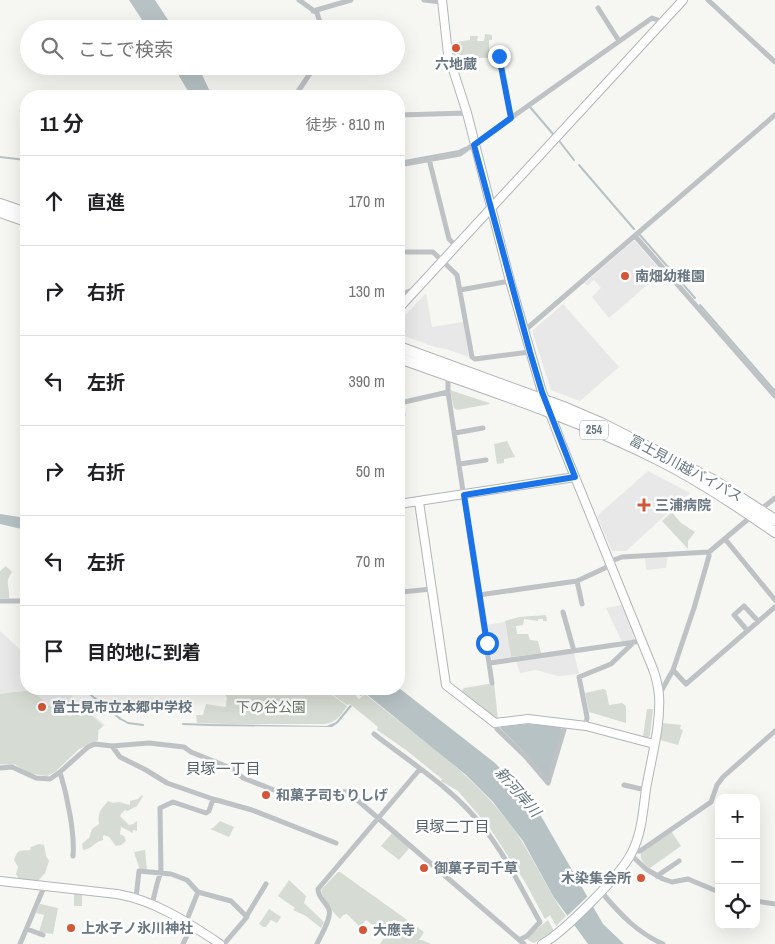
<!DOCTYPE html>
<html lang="ja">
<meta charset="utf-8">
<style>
:root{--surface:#fff;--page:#f2f2f2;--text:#202124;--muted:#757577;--line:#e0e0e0}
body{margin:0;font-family:"Archivo Narrow","Noto Sans JP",sans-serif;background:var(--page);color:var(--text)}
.controls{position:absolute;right:15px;bottom:15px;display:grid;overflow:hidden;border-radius:10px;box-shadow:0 5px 20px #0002}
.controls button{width:45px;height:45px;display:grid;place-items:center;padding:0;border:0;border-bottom:1px solid var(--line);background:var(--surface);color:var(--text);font:25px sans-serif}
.stop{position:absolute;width:15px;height:15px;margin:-11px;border:4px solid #1a73e8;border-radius:50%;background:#fff}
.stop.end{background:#1a73e8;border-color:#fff;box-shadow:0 1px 5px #0008}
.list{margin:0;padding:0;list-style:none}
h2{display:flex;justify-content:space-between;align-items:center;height:65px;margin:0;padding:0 20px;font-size:21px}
h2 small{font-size:16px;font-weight:400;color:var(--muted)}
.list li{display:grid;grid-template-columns:32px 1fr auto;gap:15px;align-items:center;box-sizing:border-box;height:90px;padding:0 20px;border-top:1px solid var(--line)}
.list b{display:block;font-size:19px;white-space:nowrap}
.list em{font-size:16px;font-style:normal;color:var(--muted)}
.icon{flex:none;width:28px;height:28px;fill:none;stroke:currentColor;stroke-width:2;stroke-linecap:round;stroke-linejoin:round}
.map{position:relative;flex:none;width:775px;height:944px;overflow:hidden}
.search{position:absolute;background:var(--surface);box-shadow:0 5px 20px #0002;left:20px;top:20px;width:385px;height:55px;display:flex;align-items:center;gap:12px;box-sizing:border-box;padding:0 18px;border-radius:28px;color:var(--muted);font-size:19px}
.panel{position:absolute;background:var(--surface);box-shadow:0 5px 20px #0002;left:20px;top:90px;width:385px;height:605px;border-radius:20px}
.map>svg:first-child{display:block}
</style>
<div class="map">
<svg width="775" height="944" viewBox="0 0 775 944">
<rect width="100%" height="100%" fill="#f6f6f3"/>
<path fill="#e7e8e7" d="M633 241H635L662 272 609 318 592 297 601 288 594 280 587 286 585 283Z
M426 293 432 327 463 322 469 357 446 349 435 347 399 334V322Z
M563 304 619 367 580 401 551 390 532 331Z
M648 471 690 493 626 551H612L597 516Z
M668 556 666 568 646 570 645 557Z
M622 605 633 632 634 640 622 642 606 608Z
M505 622 511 657 492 660 486 625Z
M0 631 26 655V689H64L105 725 99 730 98 740 79 749 55 772 47 776 29 773 15 765H0Z
M574 653 579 674 558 676 536 670 520 673 516 661Z"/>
<path fill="#d6dbd3" d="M485 34 492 35V40H489V50H494V58H474L473 54 454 56 451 43 470 40V36H478L477 41H484Z
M350 90 351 96H327V92Z
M450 390 489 403 490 404 457 410 454 408Z
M507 441 515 457 504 459V463L497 464 494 444Z
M672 512 681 523 695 532 688 541V549L662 521Z
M6 566 12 572C4 583 10 586 9 598H0V571Z
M546 615 547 621H543V619H538V621L524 619 523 625 516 626 517 634H528L530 640 538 641 541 653 511 657 505 621 519 617Z
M494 683 498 720 490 721 458 696 464 688Z
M218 689H324L347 706C341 715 336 723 324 724H229L197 723 196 715H203L206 704 225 707 226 706 227 697Z
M325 689H358L359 690 356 696 359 699 365 694C415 735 471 772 510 824 532 853 545 887 566 916L556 926 550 915 545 919 525 882 489 827 458 791 441 781 442 779 406 750 377 730 378 727 350 704 347 705Z
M603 689 606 690 609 705 622 703 626 706V723L589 712 585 693Z
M32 690 49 706 54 705 70 717 82 706 103 726 98 730V740L79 749 55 772 47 776 29 773 15 764H0V694Z
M647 709H653L650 736 647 738 643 737Z
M663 723 681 725 680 729 683 730 678 745 660 740Z
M142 795 143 796 137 806 127 811 125 810 121 814 120 816 129 825 133 824 137 821V831L133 830V833L121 827 120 834 124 836 126 841 121 845 116 846 109 837 104 835 103 836V840C96 841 92 849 83 850L82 844 89 838 92 829 99 824C97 813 102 808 108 801L113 803 119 802 130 805V801L138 799Z
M220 821 234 827 229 837 210 829 213 828Z
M394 831 411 846 399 860 381 846Z
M671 831 681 846 650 868C645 865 639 859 641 853Z
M39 844 44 845 46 856 49 861 45 873 38 881 19 879 16 874 18 867 14 860C18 849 19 851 30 850L31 847Z
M145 850 147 870H140L134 852Z
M338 872H340L424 932 419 940H422L431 944H380L386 935 366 920 360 927 347 914 343 915 340 919C333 913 323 899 321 890Z
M289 880 306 896 304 903 324 922 321 928 306 916 293 910 295 908 278 896Z
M74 893 82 894V906H74Z
M40 904 58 908 53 934 39 932 44 915 36 913Z
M269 909 281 917 277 923 271 920 266 927H263L259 924Z
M548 920 553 929V931L534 943 531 942 526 938Z"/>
<path fill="#b7c2c5" d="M129 0H155L174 29H148Z
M173 66H198L212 96H191Z
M0 514 26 518V530L0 524Z
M399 688 495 763 524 793 541 816 603 924 624 944H588L553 896 523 841 493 802 466 775 365 693 361 696 359 694 360 689Z
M82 689H85L121 718 120 720Z
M350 705 352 706 338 723 332 727 208 726 209 724 327 726 336 722Z
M528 724 560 727 562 730 548 778H545L526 754 500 728 501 727Z"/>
<path fill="#f6f6f3" d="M590 894 595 905 572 927 565 918Z"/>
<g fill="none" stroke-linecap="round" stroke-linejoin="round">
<path stroke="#b7c2c5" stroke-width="2" d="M530 107 553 134
M560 142 574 160
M0 157 26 160
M399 162 459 151 465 148
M579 165 634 229
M640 235 695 298
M700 305 775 391
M119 718 128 723 143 725
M183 724 210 725"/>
<defs>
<path id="secondary" d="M442 0 448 54 467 113 510 281 542 392 562 445 653 669C656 677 658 686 659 695 661 726 651 759 646 789 643 810 642 833 632 852 622 874 563 933 542 944
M399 308 683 0
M419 502 446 685 495 723 528 719 586 726 654 744
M399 504 575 477
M0 881 117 894C154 900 189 923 220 944"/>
<path id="highway" d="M0 204 26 213
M0 212 26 221
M399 347 566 408 601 423 715 481 775 520
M399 358C486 389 576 418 659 460 700 481 738 506 775 532"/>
</defs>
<use href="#secondary" stroke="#b0b6ba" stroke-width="10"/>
<use href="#highway" stroke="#b1b5b8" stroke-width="12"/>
<path stroke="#bec2c5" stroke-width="5" d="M299 0 317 13 322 29
M424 0 442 2
M708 0 775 62
M598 8 619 41
M313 11 351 0
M499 56 511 118
M295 96 315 66
M399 115 467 113
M429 159 449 239 456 246
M399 165 460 154 652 18 663 22
M635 236 775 396
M399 252H433L457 275 472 357 475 359 530 352
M460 290 510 281
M399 298 404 293 416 289
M524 331 775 115
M448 376V392L492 683
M399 419 403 415 400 403 448 392
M455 433 483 428
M460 464 486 460
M760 510 775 498
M725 539 775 600
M399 566 402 592 431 589
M577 581 582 604
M479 595 577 581 605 568 614 560 622 557 709 552 753 515
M0 601H26
M563 612 574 651
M747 630 734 615 744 606 758 621
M490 663 642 641
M673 670 686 684 775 607
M659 695 673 670 694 608 709 556V552
M495 723 497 729 526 757 548 783 566 723
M586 726 587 717 579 677 611 664 634 642
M374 734C411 763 454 789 483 827 506 856 522 890 540 922L527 936 519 940
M112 746 120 757 146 770 167 783 213 799 252 810 336 843
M0 768 12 767 36 778 50 779 60 772 88 747 95 744 112 746 149 743 184 747 191 752 233 769 243 778 274 790 354 792 356 799 524 944
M60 772C67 795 75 833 73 856
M624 785 646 790
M633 851H640L711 802 717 785 723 777 775 731
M631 855 646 869 663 879 672 882 688 879 719 892
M657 876 679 861
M603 894C621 915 638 933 663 944
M136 898 139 871 171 874 187 880 198 892 231 901 247 917 224 944
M756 901 775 904
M152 904C155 895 157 879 161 873L160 808 173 802 206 813 209 811 213 799
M246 917 266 884
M186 922 198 892
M27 929 43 935
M20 944 44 887
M183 944 192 925
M317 944C320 937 332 917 329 910 327 902 318 899 318 889L420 769"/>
<use href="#secondary" stroke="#fff" stroke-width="8"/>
<use href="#highway" stroke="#fff" stroke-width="10"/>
</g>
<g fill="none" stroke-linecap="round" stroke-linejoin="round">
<path stroke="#1a73e8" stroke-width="6" d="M487 643 464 495 575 477 542 392 530 352 474 145 511 118 499 56"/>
</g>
<g fill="#d35637" stroke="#fff" stroke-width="2">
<circle cx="456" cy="48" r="5"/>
<circle cx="625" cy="276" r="5"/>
<path d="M641.5 497.5h5v5h5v5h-5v5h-5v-5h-5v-5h5z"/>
<circle cx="42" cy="707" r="5"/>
<circle cx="266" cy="795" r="5"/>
<circle cx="424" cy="868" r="5"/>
<circle cx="641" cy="878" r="5"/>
<circle cx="71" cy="928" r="5"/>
<circle cx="363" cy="930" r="5"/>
</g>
<g text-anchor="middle" stroke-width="5" stroke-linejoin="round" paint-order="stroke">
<rect fill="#fff" stroke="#95a0a8" stroke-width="1" x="580" y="420.5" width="28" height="19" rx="4"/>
<g font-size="12" font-weight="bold" fill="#687782">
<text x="594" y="434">254</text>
</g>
<g font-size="14" font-weight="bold" fill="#687782" stroke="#fff" text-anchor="start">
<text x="456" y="69" text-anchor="middle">六地蔵</text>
<text x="635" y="281">南畑幼稚園</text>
<text x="655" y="510">三浦病院</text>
<text x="52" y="712">富士見市立本郷中学校</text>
<text x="276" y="800">和菓子司もりしげ</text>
<text x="434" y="873">御菓子司千草</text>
<text x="631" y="883" text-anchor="end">木染集会所</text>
<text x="81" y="933">上水子ノ氷川神社</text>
<text x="373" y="935">大應寺</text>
</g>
<g font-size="14" fill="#687782" stroke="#fff">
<text transform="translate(686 468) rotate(28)" y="5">富士見川越バイパス</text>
</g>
<g font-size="14" fill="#6b7966" stroke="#fff">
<text x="271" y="712">下の谷公園</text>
</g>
<g font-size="15" fill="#556067" stroke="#fff">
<text x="223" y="774">貝塚一丁目</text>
<text x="452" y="832">貝塚二丁目</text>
</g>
<g font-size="15" font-style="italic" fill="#64777e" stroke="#fff">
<text transform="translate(518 792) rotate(49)" y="5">新河岸川</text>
</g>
</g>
</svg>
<div class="controls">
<button>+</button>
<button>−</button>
<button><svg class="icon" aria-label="locate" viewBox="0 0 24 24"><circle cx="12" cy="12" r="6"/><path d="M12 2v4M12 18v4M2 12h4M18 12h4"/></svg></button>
</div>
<div class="stop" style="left:487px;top:643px"></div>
<div class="stop end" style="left:499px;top:56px"></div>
<div class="search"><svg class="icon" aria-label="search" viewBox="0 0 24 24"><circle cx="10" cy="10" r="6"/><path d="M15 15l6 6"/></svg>ここで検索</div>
<section class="panel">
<h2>11 分<small>徒歩 · 810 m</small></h2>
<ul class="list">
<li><svg class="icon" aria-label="ahead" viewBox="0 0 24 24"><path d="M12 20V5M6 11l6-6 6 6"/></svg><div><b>直進</b></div><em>170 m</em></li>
<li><svg class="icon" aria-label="right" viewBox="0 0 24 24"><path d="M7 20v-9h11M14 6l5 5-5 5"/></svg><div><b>右折</b></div><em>130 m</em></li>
<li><svg class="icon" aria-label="left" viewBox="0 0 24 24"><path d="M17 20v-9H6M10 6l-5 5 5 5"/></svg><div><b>左折</b></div><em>390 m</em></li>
<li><svg class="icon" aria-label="right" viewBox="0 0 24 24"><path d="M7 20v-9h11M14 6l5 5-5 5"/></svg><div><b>右折</b></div><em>50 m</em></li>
<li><svg class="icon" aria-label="left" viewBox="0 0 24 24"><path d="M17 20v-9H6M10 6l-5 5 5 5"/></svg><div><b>左折</b></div><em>70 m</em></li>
<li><svg class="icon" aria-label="arrive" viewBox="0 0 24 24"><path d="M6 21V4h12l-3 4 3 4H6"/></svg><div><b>目的地に到着</b></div></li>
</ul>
</section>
</div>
